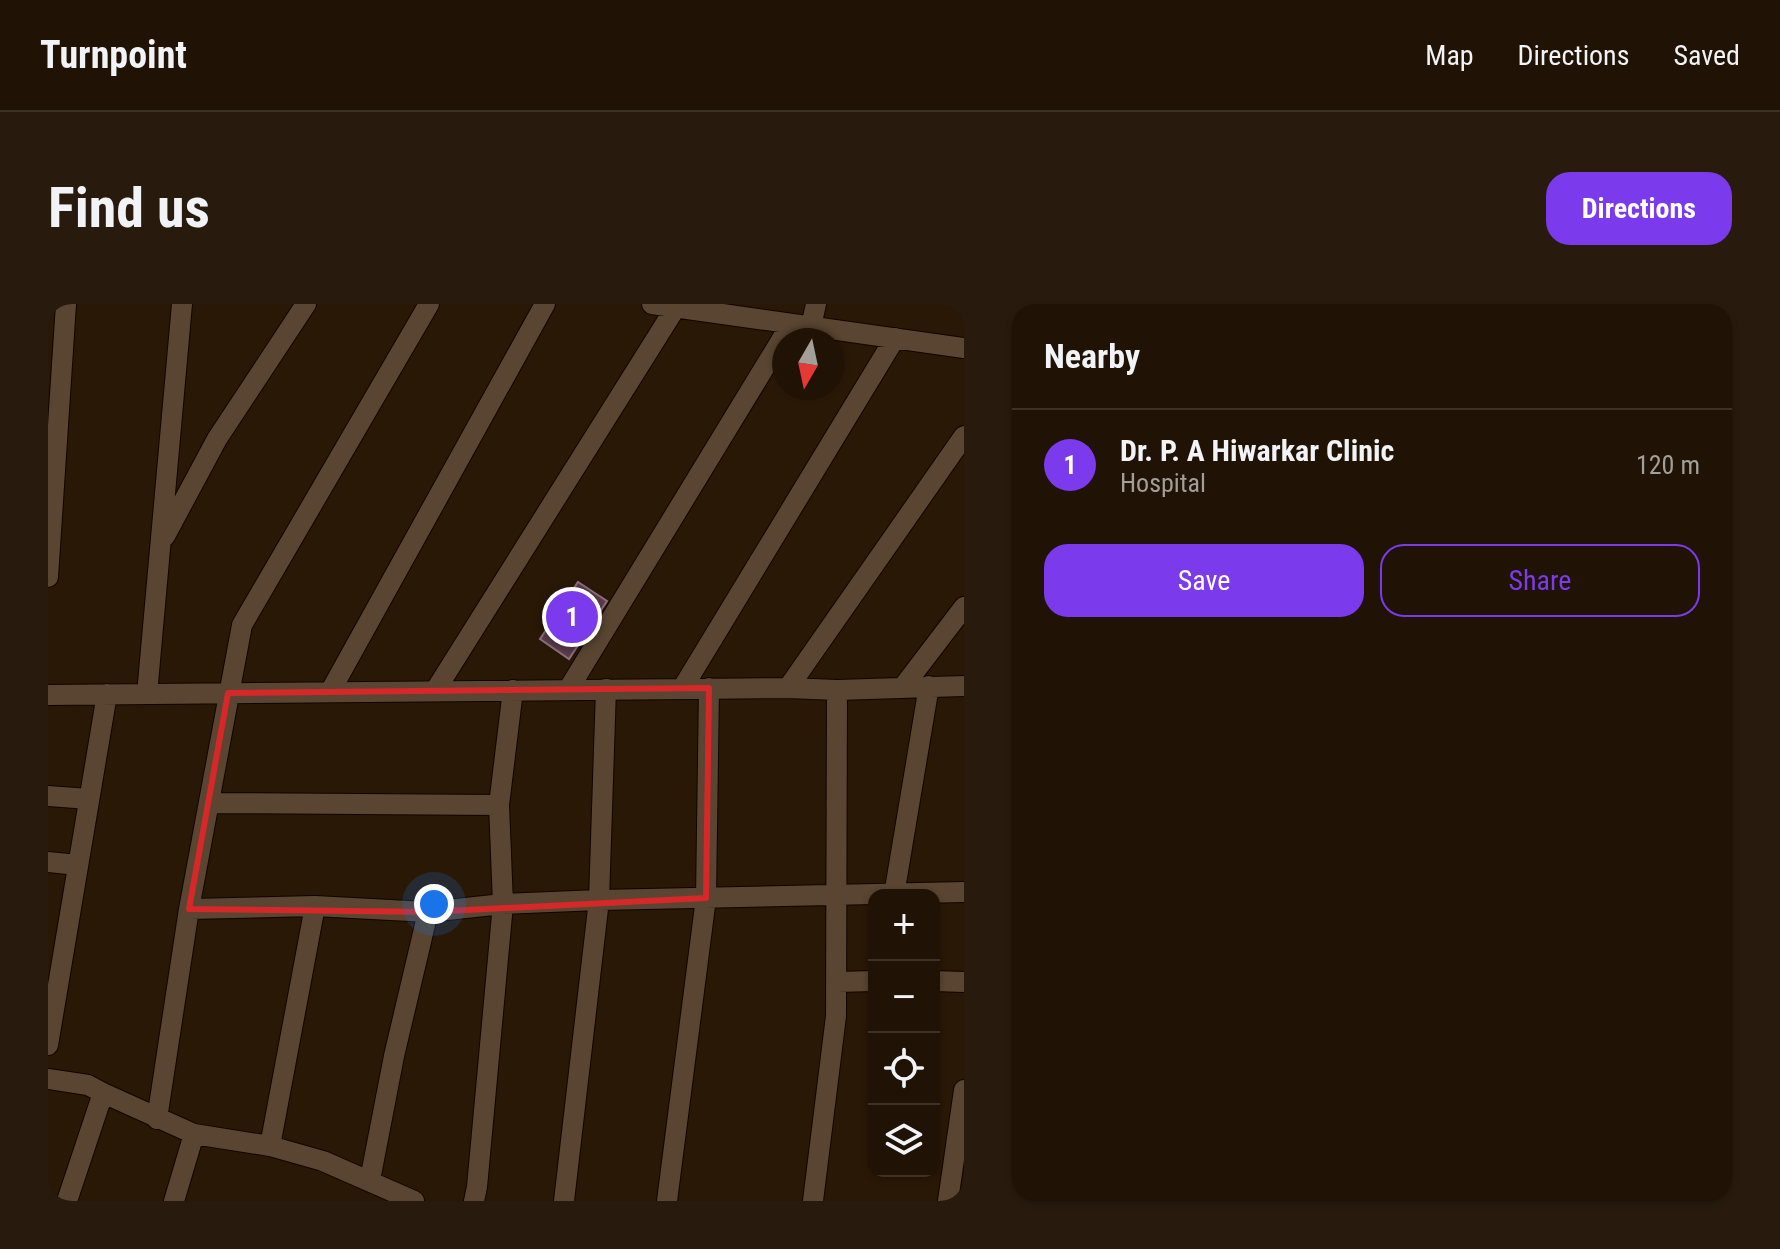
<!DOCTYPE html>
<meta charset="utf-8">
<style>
:root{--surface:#201204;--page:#281b0e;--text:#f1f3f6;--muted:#a29e9a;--line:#3d3226;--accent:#7c3aed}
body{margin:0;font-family:"Roboto Condensed",sans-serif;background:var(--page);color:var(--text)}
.controls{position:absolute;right:24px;bottom:24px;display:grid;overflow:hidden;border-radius:16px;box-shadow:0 2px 6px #0004}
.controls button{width:72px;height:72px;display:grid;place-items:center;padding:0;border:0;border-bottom:2px solid var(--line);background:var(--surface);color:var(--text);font:40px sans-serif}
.compass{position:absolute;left:724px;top:24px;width:72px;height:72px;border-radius:50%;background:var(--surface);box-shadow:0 2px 6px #0004;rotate:189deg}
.you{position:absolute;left:386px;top:600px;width:28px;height:28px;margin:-20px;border:6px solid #fff;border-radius:50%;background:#1a73e8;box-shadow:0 0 0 12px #1a73e833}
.badge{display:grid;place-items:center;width:52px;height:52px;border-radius:50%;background:var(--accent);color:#fff;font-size:26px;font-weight:700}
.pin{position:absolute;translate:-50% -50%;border:4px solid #fff;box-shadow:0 2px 8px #0006}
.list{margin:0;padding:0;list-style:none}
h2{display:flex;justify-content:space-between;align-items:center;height:104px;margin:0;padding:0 32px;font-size:34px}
h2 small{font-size:26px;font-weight:400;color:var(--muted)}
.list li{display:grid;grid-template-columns:52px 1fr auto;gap:24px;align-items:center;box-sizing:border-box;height:112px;padding:0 32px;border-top:2px solid var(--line)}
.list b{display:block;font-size:30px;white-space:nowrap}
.list p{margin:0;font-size:26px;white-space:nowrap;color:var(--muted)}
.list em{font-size:26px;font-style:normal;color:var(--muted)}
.actions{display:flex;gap:16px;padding:24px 32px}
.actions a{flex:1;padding:18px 0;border:2px solid var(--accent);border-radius:24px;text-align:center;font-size:28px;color:var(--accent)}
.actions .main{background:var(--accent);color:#fff}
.icon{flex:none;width:44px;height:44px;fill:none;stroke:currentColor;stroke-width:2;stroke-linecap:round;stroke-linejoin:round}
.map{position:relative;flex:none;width:916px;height:897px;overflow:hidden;border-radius:24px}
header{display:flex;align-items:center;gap:48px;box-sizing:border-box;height:112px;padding:0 40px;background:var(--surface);border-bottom:2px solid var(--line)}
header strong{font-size:38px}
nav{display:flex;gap:44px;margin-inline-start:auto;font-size:28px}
.intro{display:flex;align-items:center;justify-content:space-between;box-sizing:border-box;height:192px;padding:0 48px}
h1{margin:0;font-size:56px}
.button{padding:20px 36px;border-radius:24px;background:var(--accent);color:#fff;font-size:28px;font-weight:700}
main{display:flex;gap:48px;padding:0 48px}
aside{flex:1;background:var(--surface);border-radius:24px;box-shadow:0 2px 6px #0004}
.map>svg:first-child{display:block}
</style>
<header>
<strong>Turnpoint</strong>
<nav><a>Map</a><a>Directions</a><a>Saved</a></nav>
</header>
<div class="intro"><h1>Find us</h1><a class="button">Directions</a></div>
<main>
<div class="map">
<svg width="916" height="897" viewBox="0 0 916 897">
<rect width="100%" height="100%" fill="#2a1806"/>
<path fill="#5e3d4e" stroke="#8d707e" stroke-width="2" d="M530 278 559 297 521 355 492 335Z"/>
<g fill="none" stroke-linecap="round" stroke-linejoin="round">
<defs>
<path id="minor" d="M604 0 916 44
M763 23 768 0
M117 232 169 135 258 0
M0 273 18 0
M855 383 916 303
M740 384 916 132
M634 385 847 34
M520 386 743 20
M387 387 628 3
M282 388 497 0
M99 390 134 0
M0 391 740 384 789 386 916 382
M0 492 41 495
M161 499 451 501 455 600 429 883 426 897
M451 501 465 386
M0 558 30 561
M846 591 881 382
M141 605 194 321 381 0
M886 677 916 678
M789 678 826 677
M0 741 59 390
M0 775 40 781 55 789 19 897
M55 789 146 830 222 842 275 857 366 897
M109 815 141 605 267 602 380 608 455 600 551 596 916 588
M222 842 267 602
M322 876 346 752 380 608
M126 897 146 830
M516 897 551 596 558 385
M619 897 658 594 661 384
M765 897 788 712 789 386
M900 897 916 786"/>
</defs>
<use href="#minor" stroke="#110400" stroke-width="22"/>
<use href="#minor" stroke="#594531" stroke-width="20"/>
</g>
<path fill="none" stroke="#d62828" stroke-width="6" stroke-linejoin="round" d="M661 384 658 594 380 608 141 605 180 389Z"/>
</svg>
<div class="controls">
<button>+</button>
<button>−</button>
<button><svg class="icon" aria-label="locate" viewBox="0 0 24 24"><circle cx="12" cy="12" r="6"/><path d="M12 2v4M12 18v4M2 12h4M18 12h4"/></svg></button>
<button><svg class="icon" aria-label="layers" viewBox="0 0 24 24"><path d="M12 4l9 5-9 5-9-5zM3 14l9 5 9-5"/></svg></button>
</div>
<svg class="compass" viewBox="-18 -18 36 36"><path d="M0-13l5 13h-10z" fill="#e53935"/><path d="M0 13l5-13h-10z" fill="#a29e9a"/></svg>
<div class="you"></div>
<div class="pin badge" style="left:524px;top:313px">1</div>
</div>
<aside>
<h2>Nearby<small></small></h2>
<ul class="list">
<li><span class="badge">1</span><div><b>Dr. P. A Hiwarkar Clinic</b><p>Hospital</p></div><em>120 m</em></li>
</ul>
<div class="actions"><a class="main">Save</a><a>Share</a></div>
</aside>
</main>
